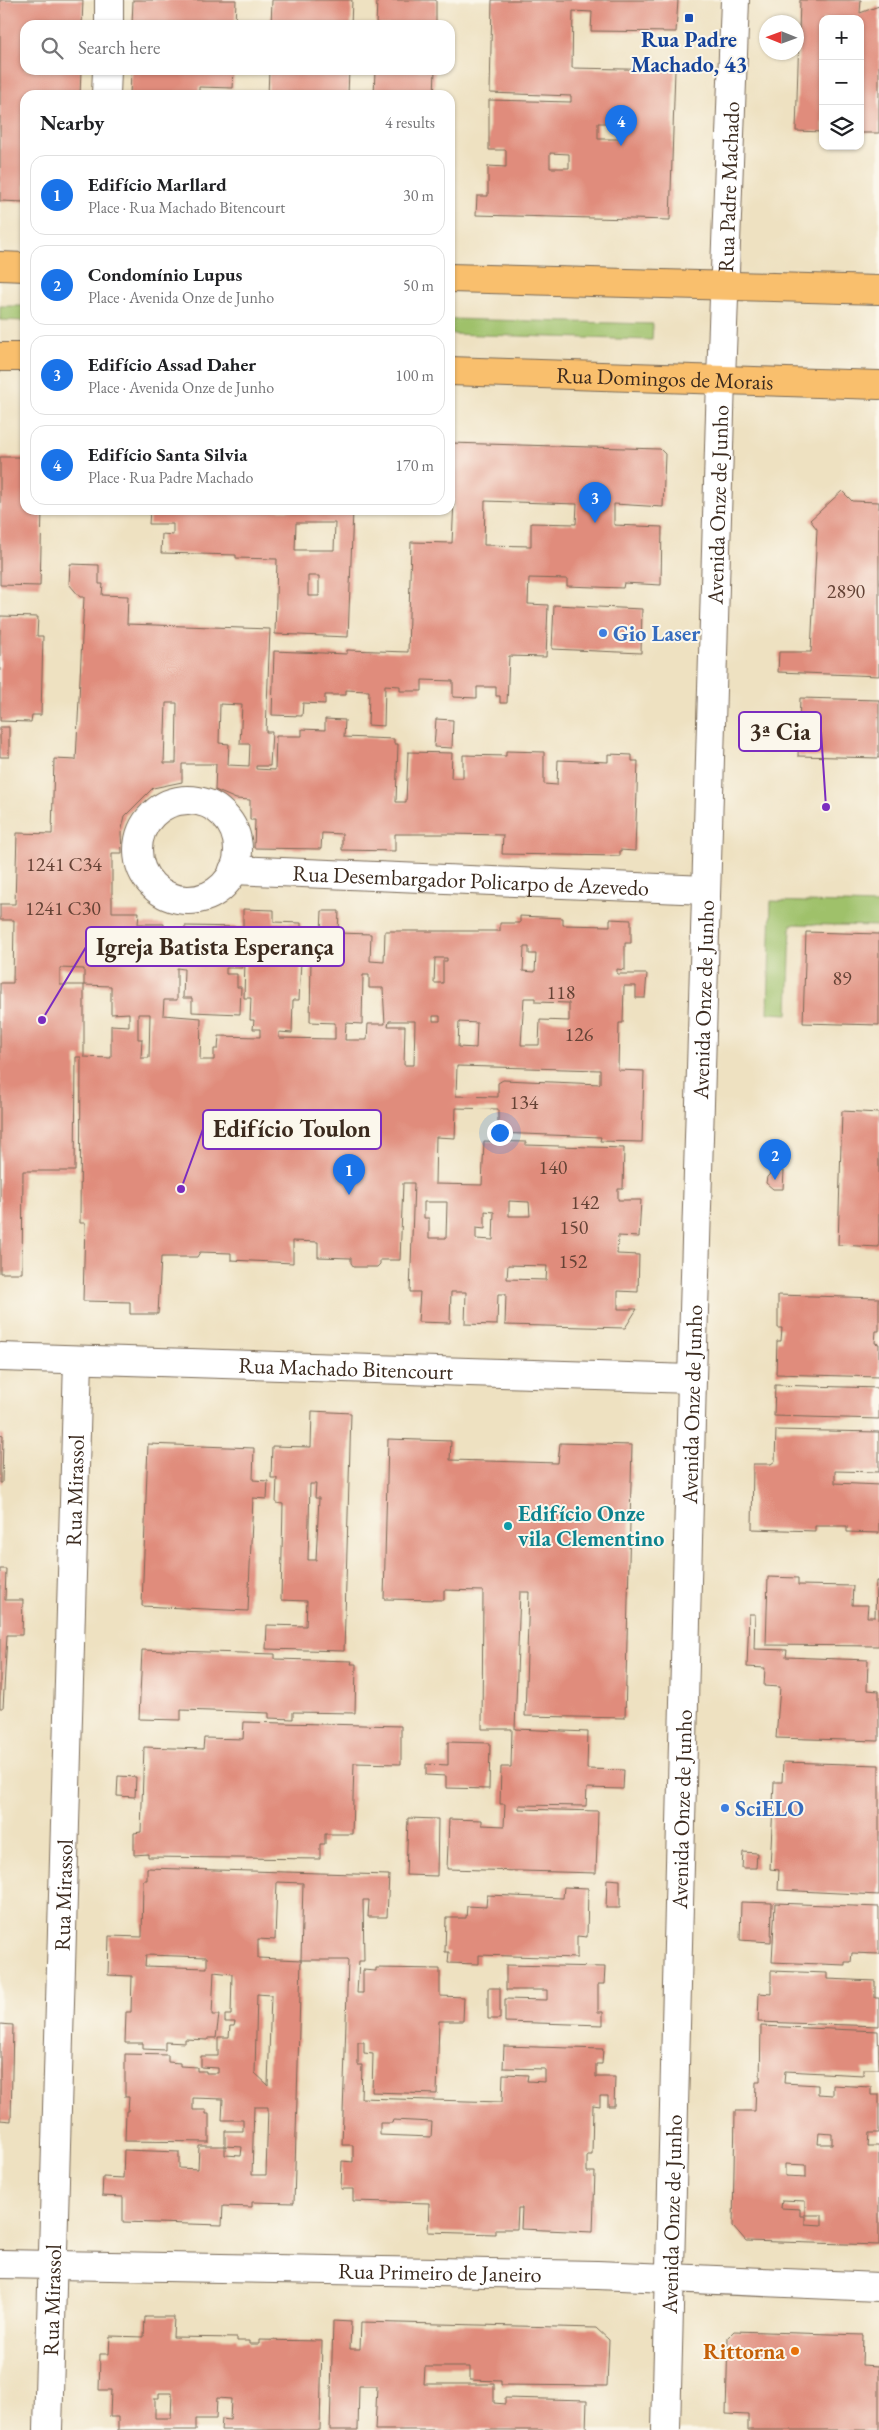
<!DOCTYPE html>
<meta charset="utf-8">
<style>
:root{--surface:#fff;--page:#f2f2f2;--text:#202124;--muted:#757577;--line:#e0e0e0;--accent:#1a73e8}
body{margin:0;font-family:"EB Garamond",serif;background:var(--page);color:var(--text)}
.controls{position:absolute;right:15px;top:15px;display:grid;overflow:hidden;border-radius:10px;box-shadow:0 1px 4px #0004}
.controls button{width:45px;height:45px;display:grid;place-items:center;padding:0;border:0;border-bottom:1px solid var(--line);background:var(--surface);color:var(--text);font:25px sans-serif}
.compass{position:absolute;left:759px;top:15px;width:45px;height:45px;border-radius:50%;background:var(--surface);box-shadow:0 1px 4px #0004;rotate:271deg}
.you{position:absolute;left:499px;top:1132px;width:18px;height:18px;margin:-12px;border:4px solid #fff;border-radius:50%;background:#1a73e8;box-shadow:0 0 0 8px #1a73e833}
.badge{display:grid;place-items:center;width:32px;height:32px;border-radius:50%;background:var(--accent);color:#fff;font-size:16px;font-weight:700}
.pin{position:absolute;translate:-50% -41px;filter:drop-shadow(0 1px 2px #0008)}
.pin::after{content:'';position:absolute;top:26px;width:18px;height:15px;background:inherit;clip-path:polygon(0 0,100% 0,50% 100%)}
.list{margin:0;padding:0;list-style:none}
h2{display:flex;justify-content:space-between;align-items:center;height:65px;margin:0;padding:0 20px;font-size:21px}
h2 small{font-size:16px;font-weight:400;color:var(--muted)}
.list li{display:grid;grid-template-columns:32px 1fr auto;gap:15px;align-items:center;box-sizing:border-box;height:80px;margin:0 10px 10px;padding:0 10px;border:1px solid var(--line);border-radius:15px}
.list b{display:block;font-size:19px;white-space:nowrap}
.list p{margin:0;font-size:16px;white-space:nowrap;color:var(--muted)}
.list em{font-size:16px;font-style:normal;color:var(--muted)}
.icon{flex:none;width:28px;height:28px;fill:none;stroke:currentColor;stroke-width:2;stroke-linecap:round;stroke-linejoin:round}
.map{position:relative;flex:none;width:879px;height:2430px;overflow:hidden}
.search{position:absolute;background:var(--surface);box-shadow:0 1px 4px #0004;left:20px;top:20px;width:435px;height:55px;display:flex;align-items:center;gap:12px;box-sizing:border-box;padding:0 18px;border-radius:15px;color:var(--muted);font-size:19px}
.panel{position:absolute;background:var(--surface);box-shadow:0 1px 4px #0004;left:20px;top:90px;width:435px;height:425px;border-radius:15px}
.map>svg:first-child{display:block}
</style>
<div class="map">
<svg width="879" height="2430" viewBox="0 0 879 2430">
<rect width="100%" height="100%" fill="#fbf7ec"/>
<filter id="ink" filterUnits="userSpaceOnUse"><feTurbulence type="fractalNoise" baseFrequency=".02" numOctaves="2"/><feDisplacementMap in="SourceGraphic" scale="10" xChannelSelector="R" yChannelSelector="G"/><feConvolveMatrix kernelMatrix="1 2 1 2 8 2 1 2 1" color-interpolation-filters="sRGB"/></filter>
<filter id="wash" filterUnits="userSpaceOnUse"><feTurbulence type="fractalNoise" baseFrequency=".0096" numOctaves="4" result="noise"/><feDisplacementMap in="SourceGraphic" scale="20" xChannelSelector="R" yChannelSelector="G"/><feGaussianBlur stdDeviation="1.12" result="paint"/><feColorMatrix in="noise" values="0 0 0 0 0 0 0 0 0 0 0 0 0 0 0 0 0 1.4 0 .05"/><feComposite in="paint" operator="in"/></filter>
<g filter="url(#wash)">
<rect width="100%" height="100%" fill="#eee1c1"/>
<path fill="#9fc16a" stroke="#6d7644" d="M0 306H25V321L0 320Z
M450 319 653 324 652 340 450 334Z
M771 901 879 904V926L791 924 788 1014 768 1013Z"/>
<g id="blocks">
<path fill="#e08c7b" fill-rule="evenodd" d="M0 0H83L82 25H25V70H81L80 95H25V202L0 201Z
M133 0H236L235 25H132Z
M272 0H352L351 25H271Z
M377 0H436V25H376Z
M492 0H678L676 32 591 31 592 12 573 11 572 68 675 70 670 220 476 215 477 196H488V166L506 167V150H489V100L571 102V96L490 93ZM598 123H619V139H598ZM550 153 569 154V168H550Z
M800 0H861L860 13 879 6V133H860V19H823V132L796 131Z
M131 70H234L233 88 199 87V95H130Z
M269 70H349L348 95H268Z
M375 70H435L434 95H374Z
M450 443 660 449 665 454 663 507 614 504V525L662 527 661 585 624 583 623 588 567 586V579L529 578 528 604 548 605 546 657 509 656 507 703H500V696H496V687H477V698L453 697V681L422 680V691H400V686L385 685 384 726 368 725 369 691 346 690V695H325V704L303 703 302 716 272 715 274 651 347 654V650L408 652 411 542 452 543 454 500H450ZM485 501 577 504 576 524 531 523V546L484 545Z
M0 457H25V510H42L40 586 0 585Z
M842 491 852 501 879 502V676L778 672 779 652H811L817 529 810 520Z
M150 510H353L348 637 275 634 277 559 236 558V555L161 553 162 534 173 535V524H149ZM296 523H335L334 550H295ZM308 576H319V596H308Z
M70 564 99 565V584H103L102 595 128 596 127 624 270 629 266 732H272L270 766H256V769L275 770 276 736H302V729L325 730V719L345 720 344 737 394 739V744H398L396 802H406L408 752 452 753 451 778H463V755L506 756V751L544 752V784L557 785 558 760 608 762V754L632 755V761H638L635 851 620 850V856L502 854 503 835 449 834H395V851L342 850V834L322 833 321 849 254 848 255 820H250V800L236 799 215 790 216 764H182V782L153 788 125 816 121 833 122 853H112V912H139L138 924H164L163 955 177 960 179 931H185V926L243 927V909L274 910V922L301 923V928H306V936H311V932H321L322 911H339L338 933 371 934 370 961 384 962 385 931H500V923H520V916L563 918V925L610 926V919L631 920V943H625V970L617 969V974H647L645 998H636V986H624L623 1023H619L618 1070 644 1071 642 1142 600 1141 601 1137 498 1133V1109L456 1108 455 1138 436 1137 435 1184 482 1185 484 1141 526 1142V1145L624 1148 623 1189H618V1200H641L639 1237 618 1236 617 1254 639 1255 638 1292 618 1291V1309H637L625 1328 505 1325 506 1294H498L497 1325 465 1324 466 1292H451L450 1323 418 1322 420 1292H410L414 1183H403L400 1260H380V1264L377 1267H354L351 1263V1258L318 1257V1242L293 1241V1263L231 1260V1253L200 1252 197 1257H161L158 1314H130V1302L83 1301 85 1223H80L81 1057H76L75 1171H23L22 1273H0V983H13L14 920H0V904H15L17 833 52 834 54 759 76 760 84 597H80L69 584ZM166 703H177L176 763H164ZM220 704 242 705 240 744H250L249 766 228 765 229 744 219 743ZM524 947H529V954H536L535 972 523 971ZM305 958H311L310 1022 335 1023V1039L279 1038V1032L292 1033 293 1000H299L301 960H305ZM435 958H447V961H443V983H434ZM242 960H245L244 998H251L250 1020H254L253 1029H260V1037L219 1036 218 1049H214V1060H200L201 1018 163 1015 164 1000H177V968L184 969 183 998H192V1012L240 1014 241 987H237V974H226V968H242ZM60 968 84 969V985L111 986V1014L129 1013V1026L111 1025V1058L84 1057V985H60ZM363 975H369V988H383L385 1024H368L367 1040H345L346 1023 362 1024ZM524 998H535V1002L569 1003V1021L540 1020 539 1045H521ZM138 1014H150L149 1058H141L142 1039H138ZM433 1016H440V1021H433ZM389 1021H415L414 1065H404L405 1026H388ZM459 1022 477 1023 476 1048 458 1047ZM457 1066 600 1070V1084L503 1080 498 1083V1097L456 1096ZM509 1201 529 1202 530 1216H509ZM424 1202H447L446 1238H429V1218H424ZM485 1211 494 1212 493 1240 476 1239V1228L485 1229ZM508 1265 547 1266 546 1280 507 1279Z
M554 605 642 609 641 653 552 649Z
M0 616 38 617 37 636H43L41 715H32L31 722 0 721Z
M800 698 879 700V758L798 756Z
M436 719 453 720 452 748 434 747Z
M0 727H9V757H0Z
M806 932 879 934V1025L803 1023Z
M842 1111 879 1113V1247L838 1245Z
M773 1171H784L783 1189H773L766 1183 767 1177Z
M778 1295 879 1298V1331H876L875 1343 879 1344V1377L776 1374 777 1341H781L782 1328H778Z
M775 1385 879 1388V1419L774 1416Z
M312 1411 351 1413 344 1651 266 1649 267 1625 306 1626 307 1601 281 1600 283 1504 276 1503 277 1478H271L272 1446 311 1447ZM310 1484H316L315 1498H319L316 1560H308Z
M776 1430 879 1432V1472L835 1471V1483L879 1485V1533L847 1532V1526H815V1531L752 1529 753 1464H771L775 1461Z
M0 1434 3 1435 2 1483H0Z
M388 1439 451 1441 450 1460 558 1463 560 1443 632 1445 625 1718 525 1716 529 1592H520L515 1729 588 1732 587 1769 624 1770 623 1789 587 1788 586 1806 519 1805V1809L598 1811 596 1873 447 1869 449 1819 482 1820V1825L504 1826 505 1804H500L501 1767H511L512 1729H482L483 1591 444 1590V1600L384 1599Z
M148 1444 254 1448 253 1480 268 1481 267 1499 253 1498 248 1611 142 1606Z
M0 1569H6L5 1600H23L22 1635H7L3 1708H0Z
M768 1577 798 1578V1585L853 1586 852 1605H868L867 1617H875L876 1581H879V1646L766 1645Z
M749 1614H755L754 1649 787 1650 786 1657 868 1660 867 1690 879 1691V1741L776 1738 780 1687 764 1686 765 1668 747 1667Z
M142 1650 275 1654V1659L352 1661 351 1664H356L355 1713 293 1712V1719L269 1718V1713L181 1710V1720L139 1719Z
M244 1722 401 1726V1764L354 1763 352 1834H325V1844H320V1859L148 1857V1854L134 1855V1833L141 1832 144 1747 203 1749 204 1738 243 1739Z
M448 1742 490 1743 489 1789 446 1788V1776L426 1775V1764L448 1765Z
M783 1762 879 1765V1895L778 1890 779 1870 770 1869 774 1782H782Z
M118 1776 136 1777 135 1797 117 1796Z
M408 1818 438 1819 437 1876 406 1875Z
M743 1852 757 1853 756 1868H742Z
M147 1868 389 1875 387 1917H368L369 1900H363L364 1961H359L357 1993H363V1970L376 1971V1968L440 1969V1996L464 1997 463 2021H439L437 2094 372 2092 373 2054 364 2053V2042H358V2065H362L361 2098 502 2102 503 2074 528 2075 527 2081 545 2082V2069L503 2068 504 2046 603 2049 602 2064H596V2077H615L614 2106H608V2096H600V2106L593 2105 592 2155H587V2172H595L593 2232 521 2229 522 2208H518L517 2229H495V2234L428 2232 429 2203 353 2201V2189H341L342 2161 353 2162V2145H342L348 1960H301L303 1883 277 1882 275 1940 258 1939V1958L301 1960 294 2203 252 2202V2207L223 2206 222 2225 123 2222V2197L102 2196 103 2177 123 2178 124 2150 179 2152V2168L198 2169 199 2146H225V2155L241 2156 242 2147 225 2146V2131H243V2120H222L223 2099 193 2098V2110H206V2114H209V2142L125 2141 126 2111H128L129 2097H125V2054L168 2055V2062L180 2063V2066L197 2067V2071H206V2073H218V2068L201 2067V2056H218V2037H229L230 2026H234L235 2022H225V2015H231L232 1974 214 1972 212 2015H219L216 2038H208V2040L185 2039V2043L165 2042V2050L143 2049V2043H125L126 2012H131L132 1976 108 1975 109 1936 142 1937 143 1880H147ZM146 1955 207 1957V1968L145 1966ZM257 1994 271 1995 268 2085 255 2073ZM254 2107H268L266 2175H252ZM393 2120 432 2122 431 2137 380 2135V2123H392Z
M607 1879 620 1880V1908H606Z
M564 1887 588 1888 587 1937 577 1936V1958L479 1955V1964L448 1963 449 1952H445L446 1918H466L467 1906 486 1907 487 1895 563 1898Z
M741 1902 772 1903 771 1942 740 1940Z
M775 1903 879 1907V1954L852 1953 851 1962H845V1965L772 1962Z
M506 1965 605 1967 604 1984H598V2012H603V2025L505 2022V1999L547 2000V1990H506Z
M771 1971 827 1973V1979L875 1981V1998H879V2026L758 2022 759 1993 771 1994Z
M488 1988H500V2019H488Z
M0 2024 13 2025 11 2121 0 2120Z
M761 2026 878 2031 879 2069H863V2075L785 2071 784 2083 818 2085V2094L833 2095V2085L871 2087V2095H879V2133H869L868 2146H879V2245L746 2241 733 2226 735 2111H755L756 2082H760ZM819 2133 832 2134V2144H818ZM785 2164 806 2165V2177L785 2176ZM782 2200 805 2201V2215H822V2225L805 2224V2216H800V2209L781 2208Z
M145 2317H174L173 2337 237 2338V2341H249V2344H259V2340L322 2341 320 2430H221L222 2419 230 2420 231 2399 217 2398 216 2419H196V2430H118V2417H110L111 2390H99L100 2354H109L110 2336 144 2337ZM159 2393H172L171 2418H155V2398H159Z
M333 2321 351 2322 350 2349H360L361 2322 596 2328 609 2340 607 2386 501 2385V2381L470 2380V2367H425L424 2384H494V2403L505 2404V2398L587 2400 586 2430H375L377 2386H359L358 2430H330Z
M734 2331 863 2335 862 2365 879 2366V2430H748V2415L726 2414 728 2337Z"/>
</g>
</g>
<g filter="url(#ink)">
<use href="#blocks" fill-opacity="0" stroke="#7a6a57" stroke-width="1"/>
<g fill="none" stroke-linecap="round" stroke-linejoin="round">
<defs>
<g id="minor">
<path d="M109 25V0"/>
<path d="M106 95 107 70"/>
<circle cx="188" cy="850" r="50"/>
<path id="s1" d="M233 870 706 890"/>
<path id="s2" d="M0 1357 692 1379"/>
<path id="s3" d="M0 2264 597 2275 879 2287"/>
<path id="s4" d="M48 2430 78 1360"/>
<path id="s5" d="M666 2430 692 1379 721 379 735 0"/>
</g>
<g id="major">
<path d="M0 266 25 267"/>
<path d="M450 278 879 290"/>
<path d="M0 357H25"/>
<path id="s6" d="M450 371 879 385"/>
</g>
</defs>
<use href="#minor" stroke="#7a6a57" stroke-width="30"/>
<use href="#major" stroke="#7a6a57" stroke-width="30"/>
<use href="#minor" stroke="#fff" stroke-width="28"/>
<use href="#major" stroke="#f9bf6d" stroke-width="28"/>
</g>
</g>
<rect fill="#1a4fb4" stroke="#fbf7ec" stroke-width="2" x="684" y="13" width="10" height="10" rx="2.5"/>
<g fill="#3f7fe0" stroke="#fbf7ec" stroke-width="2">
<circle cx="603" cy="633" r="5"/>
<circle cx="725" cy="1808" r="5"/>
</g>
<circle fill="#0f9aa8" stroke="#fbf7ec" stroke-width="2" cx="508" cy="1526" r="5"/>
<circle fill="#e8710a" stroke="#fbf7ec" stroke-width="2" cx="795" cy="2351" r="5"/>
<g text-anchor="middle" stroke-width="4" stroke-linejoin="round" paint-order="stroke">
<g font-size="20" fill="#644235">
<text x="846" y="598">2890</text>
<text x="64" y="871">1241 C34</text>
<text x="63" y="915">1241 C30</text>
<text x="842" y="985">89</text>
<text x="561" y="999">118</text>
<text x="579" y="1041">126</text>
<text x="524" y="1109">134</text>
<text x="553" y="1174">140</text>
<text x="585" y="1209">142</text>
<text x="574" y="1234">150</text>
<text x="573" y="1268">152</text>
</g>
<g font-size="22" font-weight="bold" fill="#164399" stroke="#fbf7ec">
<text x="689" y="47">Rua Padre<tspan x="689" dy="25">Machado, 43</tspan></text>
</g>
<g font-size="22" fill="#3b2a1e" stroke="#fbf7ec">
<text dy="8" stroke="none"><textPath href="#s5" startOffset="2244">Rua Padre Machado</textPath></text>
<text dy="8" stroke="none"><textPath href="#s6" startOffset="215">Rua Domingos de Morais</textPath></text>
<text dy="8" stroke="none"><textPath href="#s5" startOffset="1926">Avenida Onze de Junho</textPath></text>
<text dy="8" stroke="none"><textPath href="#s1" startOffset="238">Rua Desembargador Policarpo de Azevedo</textPath></text>
<text dy="8" stroke="none"><textPath href="#s5" startOffset="1431">Avenida Onze de Junho</textPath></text>
<text dy="8" stroke="none"><textPath href="#s2" startOffset="346">Rua Machado Bitencourt</textPath></text>
<text dy="8" stroke="none"><textPath href="#s5" startOffset="1026">Avenida Onze de Junho</textPath></text>
<text dy="8" stroke="none"><textPath href="#s4" startOffset="940">Rua Mirassol</textPath></text>
<text dy="8" stroke="none"><textPath href="#s5" startOffset="621">Avenida Onze de Junho</textPath></text>
<text dy="8" stroke="none"><textPath href="#s4" startOffset="535">Rua Mirassol</textPath></text>
<text dy="8" stroke="none"><textPath href="#s5" startOffset="216">Avenida Onze de Junho</textPath></text>
<text dy="8" stroke="none"><textPath href="#s3" startOffset="440">Rua Primeiro de Janeiro</textPath></text>
<text dy="8" stroke="none"><textPath href="#s4" startOffset="130">Rua Mirassol</textPath></text>
</g>
<g font-size="22" font-weight="bold" fill="#366cbe" stroke="#fbf7ec" text-anchor="start">
<text x="613" y="641">Gio Laser</text>
<text x="735" y="1816">SciELO</text>
</g>
<g font-size="22" font-weight="bold" fill="#0d838f" stroke="#fbf7ec" text-anchor="start">
<text x="518" y="1521">Edifício Onze<tspan x="518" dy="25">vila Clementino</tspan></text>
</g>
<g font-size="22" font-weight="bold" fill="#c56008" stroke="#fbf7ec" text-anchor="end">
<text x="785" y="2359">Rittorna</text>
</g>
</g>
<path fill="none" stroke="#7b2cbf" stroke-width="2" d="M826 807L821 731M42 1020L86 947M181 1189L203 1129"/>
<g fill="#7b2cbf" stroke="#fbf7ec" stroke-width="2">
<circle cx="826" cy="807" r="5"/>
<circle cx="42" cy="1020" r="5"/>
<circle cx="181" cy="1189" r="5"/>
</g>
<g fill="#fbf7ec" stroke="#7b2cbf" stroke-width="2">
<rect x="739" y="712" width="82" height="39" rx="5"/>
<rect x="86" y="927" width="258" height="39" rx="5"/>
<rect x="203" y="1110" width="178" height="39" rx="5"/>
</g>
<g font-size="24" text-anchor="middle" font-weight="bold" fill="#3b2a1e">
<text x="780" y="740">3ª Cia</text>
<text x="215" y="955">Igreja Batista Esperança</text>
<text x="292" y="1137">Edifício Toulon</text>
</g>
</svg>
<div class="controls">
<button>+</button>
<button>−</button>
<button><svg class="icon" aria-label="layers" viewBox="0 0 24 24"><path d="M12 4l9 5-9 5-9-5zM3 14l9 5 9-5"/></svg></button>
</div>
<svg class="compass" viewBox="-18 -18 36 36"><path d="M0-13l5 13h-10z" fill="#e53935"/><path d="M0 13l5-13h-10z" fill="#757577"/></svg>
<div class="you"></div>
<div class="pin badge" style="left:349px;top:1195px">1</div>
<div class="pin badge" style="left:775px;top:1180px">2</div>
<div class="pin badge" style="left:595px;top:523px">3</div>
<div class="pin badge" style="left:621px;top:146px">4</div>
<div class="search"><svg class="icon" aria-label="search" viewBox="0 0 24 24"><circle cx="10" cy="10" r="6"/><path d="M15 15l6 6"/></svg>Search here</div>
<section class="panel">
<h2>Nearby<small>4 results</small></h2>
<ul class="list">
<li><span class="badge">1</span><div><b>Edifício Marllard</b><p>Place · Rua Machado Bitencourt</p></div><em>30 m</em></li>
<li><span class="badge">2</span><div><b>Condomínio Lupus</b><p>Place · Avenida Onze de Junho</p></div><em>50 m</em></li>
<li><span class="badge">3</span><div><b>Edifício Assad Daher</b><p>Place · Avenida Onze de Junho</p></div><em>100 m</em></li>
<li><span class="badge">4</span><div><b>Edifício Santa Silvia</b><p>Place · Rua Padre Machado</p></div><em>170 m</em></li>
</ul>
</section>
</div>
